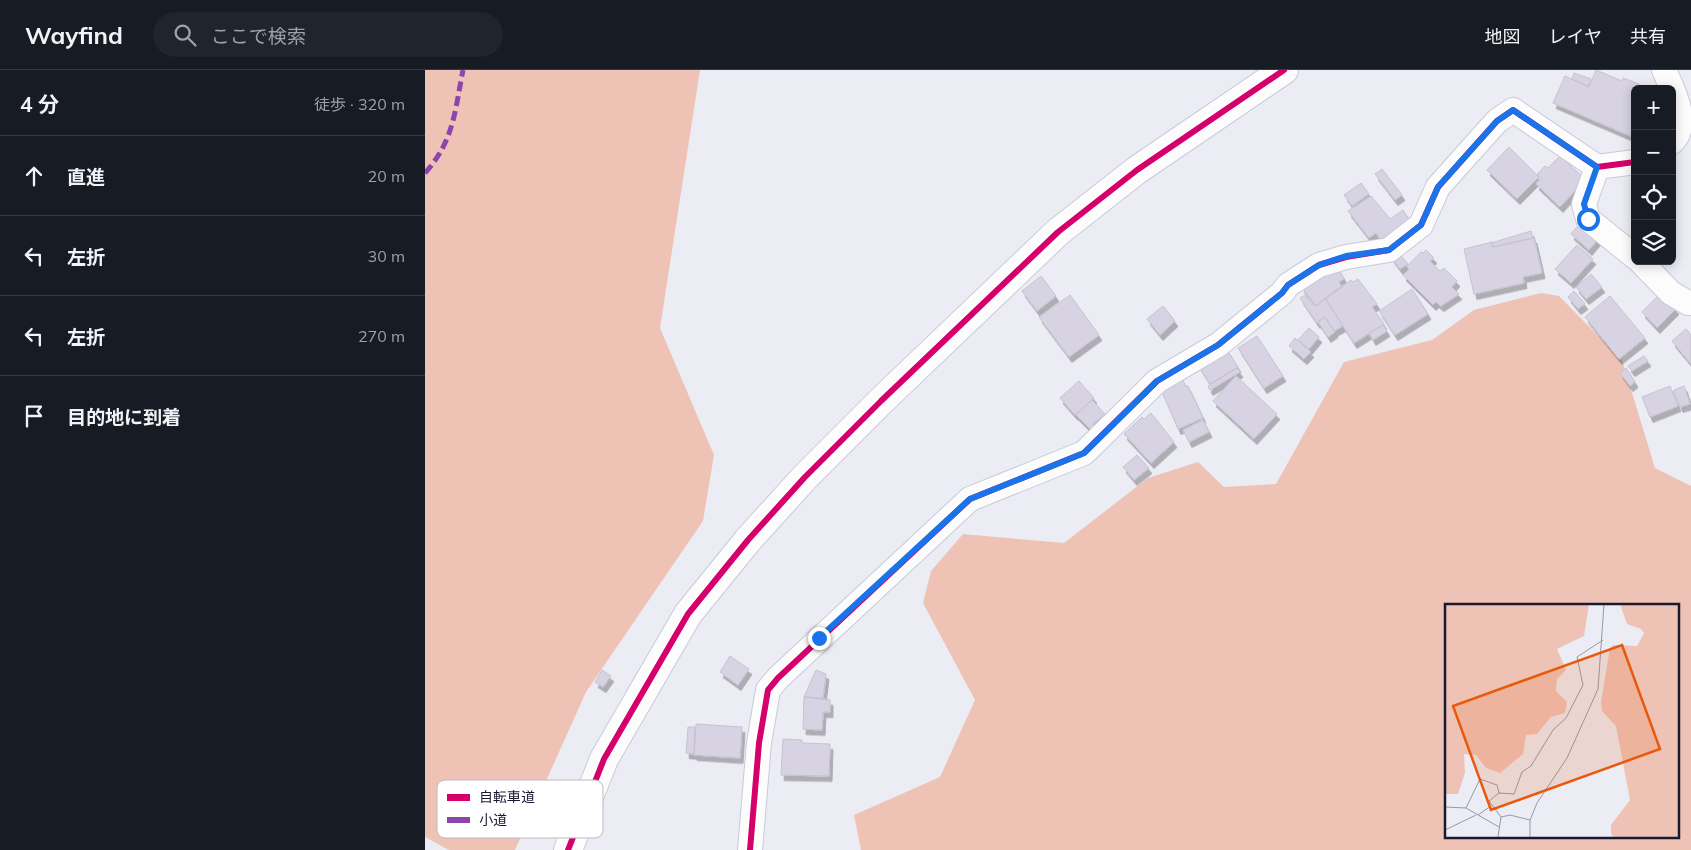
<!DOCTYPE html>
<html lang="ja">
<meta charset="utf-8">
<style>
:root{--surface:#171b24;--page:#20242c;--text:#f1f3f6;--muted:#9ea1a6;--line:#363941}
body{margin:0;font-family:Mulish,"Noto Sans JP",sans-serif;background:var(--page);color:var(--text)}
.controls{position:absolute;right:15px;top:15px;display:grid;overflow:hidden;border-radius:8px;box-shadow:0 2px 12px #0003}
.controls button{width:45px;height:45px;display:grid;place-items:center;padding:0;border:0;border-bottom:1px solid var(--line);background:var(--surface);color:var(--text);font:25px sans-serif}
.stop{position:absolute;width:15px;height:15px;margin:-11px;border:4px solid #1a73e8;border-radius:50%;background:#fff}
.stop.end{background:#1a73e8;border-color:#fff;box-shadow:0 1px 5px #0008}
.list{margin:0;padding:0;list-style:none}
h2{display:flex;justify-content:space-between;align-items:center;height:65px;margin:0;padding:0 20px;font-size:21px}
h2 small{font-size:16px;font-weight:400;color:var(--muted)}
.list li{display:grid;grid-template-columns:32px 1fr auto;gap:15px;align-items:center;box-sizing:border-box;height:80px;padding:0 20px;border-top:1px solid var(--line)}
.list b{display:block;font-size:19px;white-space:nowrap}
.list em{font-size:16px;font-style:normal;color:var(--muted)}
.icon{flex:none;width:28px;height:28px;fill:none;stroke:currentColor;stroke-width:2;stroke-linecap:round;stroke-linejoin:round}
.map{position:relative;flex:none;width:1266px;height:780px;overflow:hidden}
header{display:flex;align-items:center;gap:30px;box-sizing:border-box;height:70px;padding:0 25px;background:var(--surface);border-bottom:1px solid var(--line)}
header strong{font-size:24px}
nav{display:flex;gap:28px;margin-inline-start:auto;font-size:18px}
.search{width:350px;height:45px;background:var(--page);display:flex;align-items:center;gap:12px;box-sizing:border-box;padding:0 18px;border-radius:28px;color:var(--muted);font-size:19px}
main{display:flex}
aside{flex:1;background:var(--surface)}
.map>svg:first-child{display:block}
</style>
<header>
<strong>Wayfind</strong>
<div class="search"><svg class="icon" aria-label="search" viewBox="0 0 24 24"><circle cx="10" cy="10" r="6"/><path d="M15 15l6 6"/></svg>ここで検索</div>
<nav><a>地図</a><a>レイヤ</a><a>共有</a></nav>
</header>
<main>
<aside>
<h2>4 分<small>徒歩 · 320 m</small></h2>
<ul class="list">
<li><svg class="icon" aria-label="ahead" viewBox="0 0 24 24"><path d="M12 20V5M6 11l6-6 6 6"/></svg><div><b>直進</b></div><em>20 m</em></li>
<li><svg class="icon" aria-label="left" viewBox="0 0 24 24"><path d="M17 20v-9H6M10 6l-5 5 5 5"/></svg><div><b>左折</b></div><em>30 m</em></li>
<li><svg class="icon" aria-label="left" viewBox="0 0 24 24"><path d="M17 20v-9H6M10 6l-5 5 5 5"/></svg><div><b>左折</b></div><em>270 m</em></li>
<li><svg class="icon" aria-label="arrive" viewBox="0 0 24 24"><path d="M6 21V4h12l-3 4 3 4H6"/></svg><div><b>目的地に到着</b></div></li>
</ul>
</aside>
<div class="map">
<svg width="1266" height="780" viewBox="0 0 1266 780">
<defs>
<filter id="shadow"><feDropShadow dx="3" dy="5.5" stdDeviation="0" flood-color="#0004"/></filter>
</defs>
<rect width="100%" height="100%" fill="#ececf4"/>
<path fill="#eec3b6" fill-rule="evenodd" d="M0 0H275L235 258 289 385 278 451 161 622 90 780H24L0 767Z
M1116 223 1134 226 1197 290 1230 398 1266 416V780H436L429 745 515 707 550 630 498 533 506 501 538 464 639 473 723 408 773 392 799 417 851 414 919 292 1007 270 1049 240ZM1021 535H1252V766H1021Z"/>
<path fill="#d7d3e2" stroke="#c6c2d1" filter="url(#shadow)" d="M1171 0 1197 11 1198 8 1214 14 1212 19H1210V68L1128 33 1140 6 1164 17Z
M1149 3 1166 9 1163 16 1147 9Z
M1084 77 1114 107 1092 129 1062 100Z
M1135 86 1158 107V112L1135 137 1111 114 1116 108 1112 104 1120 96 1123 98Z
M957 99 977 125 970 130 950 104Z
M936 113 944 124 927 136 919 125Z
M946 126 965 149 978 140 985 151 956 171 951 163 944 168 923 141Z
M1155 153 1174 168 1164 180 1146 164Z
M1106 161 1108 168 1068 177 1066 173Z
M1109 168 1117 203 1098 207 1099 213 1049 224 1039 179 1067 172 1068 177Z
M1152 175 1168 189 1146 213 1130 199Z
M1001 180 1009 188 1005 191 1015 201 1019 198 1032 211 1027 217 1034 224 1016 236 1011 232 1008 235 978 205 984 199 982 196 996 182 998 183Z
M973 182 983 194 975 199 966 187Z
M906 197 910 204 915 201 919 209 914 212 917 217 891 236 876 216Z
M1166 204 1177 217 1161 229 1151 217Z
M616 206 631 226 612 241 597 221Z
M933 209 952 234 947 237 959 254 929 273 900 228 926 210 928 212Z
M987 219 1003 244 970 265 954 241Z
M1149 221 1160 234 1153 239 1143 227Z
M1235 224 1251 239 1232 258 1217 242Z
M645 225 674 265 644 287 614 247Z
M880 225 887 235 890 234 891 236 900 228 918 256 909 261 900 247 892 253 875 228Z
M1185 226 1220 268 1194 289 1160 247Z
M738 236 750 251 735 265 722 249Z
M900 247 910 262 903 267 893 252Z
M958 255 962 261 948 270 944 263Z
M884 258 894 267 884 279 873 270Z
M1261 259 1266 265V294L1247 271Z
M832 266 858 306 839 318 813 278Z
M870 268 886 282 879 289 864 276Z
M801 278 813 297 785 314 773 295Z
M1219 286 1223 291 1207 301 1203 296Z
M812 298 815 302 785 320 783 316Z
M1201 298 1210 312 1205 316 1195 303Z
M811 306 852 344 829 369 788 331Z
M758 310 761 317 763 316 778 348 753 359 736 320Z
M654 311 669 328 650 345 635 328Z
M1245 316 1253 336 1225 347 1217 327Z
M1259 316 1265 334 1255 337 1249 320Z
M667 330 680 344 668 354 669 356 666 360 651 345Z
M726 343 749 372 726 393 699 364 717 347 719 349Z
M778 350 784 362 764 372 758 360Z
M712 385 724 398 709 410 698 397Z
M305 586 324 599 313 615 295 602Z
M177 600 186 606 178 617 170 612Z
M391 600 401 604 398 628 379 627Z
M379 627 405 630V642H398L397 660 378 659Z
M271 654 317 657 315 688 269 685Z
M263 657H270L269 684 261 683Z
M358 669 377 670V673L405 674 404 706 356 705Z"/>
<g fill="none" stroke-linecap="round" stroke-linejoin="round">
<defs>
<path id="minor" d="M1239 0C1248 20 1266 54 1247 72
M1172 97 1159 134 1163 149 1210 187
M1215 191 1246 223 1263 233H1266
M325 780 334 673 343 620 353 608 545 429 659 383 732 311 793 275 857 223 863 215 894 195 921 187 964 180 996 155 1013 117 1072 51 1088 40 1172 97 1210 92"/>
<path id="tertiary" d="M143 780 179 689 263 544 323 470 380 407 456 331 633 162 712 100 859 0"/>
</defs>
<use href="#minor" stroke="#c9cada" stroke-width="26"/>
<use href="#tertiary" stroke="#c9cada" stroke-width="30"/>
<use href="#minor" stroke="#fcfcfd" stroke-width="24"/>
<use href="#tertiary" stroke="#fcfcfd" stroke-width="28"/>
<path stroke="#8e44ad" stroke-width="5" stroke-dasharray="10 5" stroke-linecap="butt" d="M0 103C29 71 30 40 38 0"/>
<defs>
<path id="cycleway" d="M143 780 179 689 263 544 323 470 380 407 456 331 633 162 712 100 859 0
M325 780 334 673 343 620 353 608 545 429 659 383 732 311 793 275 857 223 863 215 894 195 921 187 964 180 996 155 1013 117 1072 51 1088 40 1172 97 1210 92"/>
</defs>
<use href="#cycleway" stroke="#fff" stroke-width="9"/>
<use href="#cycleway" stroke="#d6006c" stroke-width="6"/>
</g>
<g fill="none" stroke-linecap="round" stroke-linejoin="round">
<path stroke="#1a73e8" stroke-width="6" d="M394 568 545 429 659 383 732 311 793 275 857 223 863 215 894 195 921 186 964 180 996 155 1013 117 1072 51 1088 40 1172 97 1159 134 1163 149"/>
</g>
<g transform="translate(1020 534)">
<rect width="234" height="234" fill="#ececf4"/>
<path d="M0 0H144L139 32 112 45 121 66 112 75 111 87 122 98 120 109 106 113 92 130 81 131 78 150 55 169 41 164 31 151 19 150 20 169 13 190H0ZM175 0H234V233H169L166 230V221L185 196 171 122 157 107 156 98 165 44 168 41 192 42 199 29 196 25 182 20Z" fill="#eec3b6"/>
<path fill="none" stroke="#9898a6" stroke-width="1" d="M0 203 21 204 54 223M21 204 35 175 52 181 54 189M33 211 46 202M56 213 65 211 85 216M0 226 31 211M53 233 56 213 44 197 54 189 69 190 77 168 86 162 108 126 121 114 138 81 132 53 158 36M85 233V216L92 199 122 154 153 85 159 0"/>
<path fill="#e8590c" fill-opacity="0.15" stroke="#e8590c" stroke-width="2.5" d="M177 41 215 145 46 206 8 102Z"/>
<rect width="234" height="234" fill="none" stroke="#191930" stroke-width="2.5"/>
</g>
<rect x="12" y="710" width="166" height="58" rx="8" fill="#fff" stroke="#babac1" stroke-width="1"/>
<rect x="22" y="724" width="23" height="7" fill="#d6006c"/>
<rect x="22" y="747" width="23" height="6" fill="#8e44ad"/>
<g font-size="14" fill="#191930">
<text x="54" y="732">自転車道</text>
<text x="54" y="755">小道</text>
</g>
</svg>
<div class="controls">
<button>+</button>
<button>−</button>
<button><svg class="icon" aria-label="locate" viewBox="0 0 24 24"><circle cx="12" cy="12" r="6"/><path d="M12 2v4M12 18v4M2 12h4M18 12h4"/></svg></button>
<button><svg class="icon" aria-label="layers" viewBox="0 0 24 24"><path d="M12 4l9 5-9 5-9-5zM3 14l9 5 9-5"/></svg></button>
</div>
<div class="stop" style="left:1163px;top:149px"></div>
<div class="stop end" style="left:394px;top:568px"></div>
</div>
</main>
